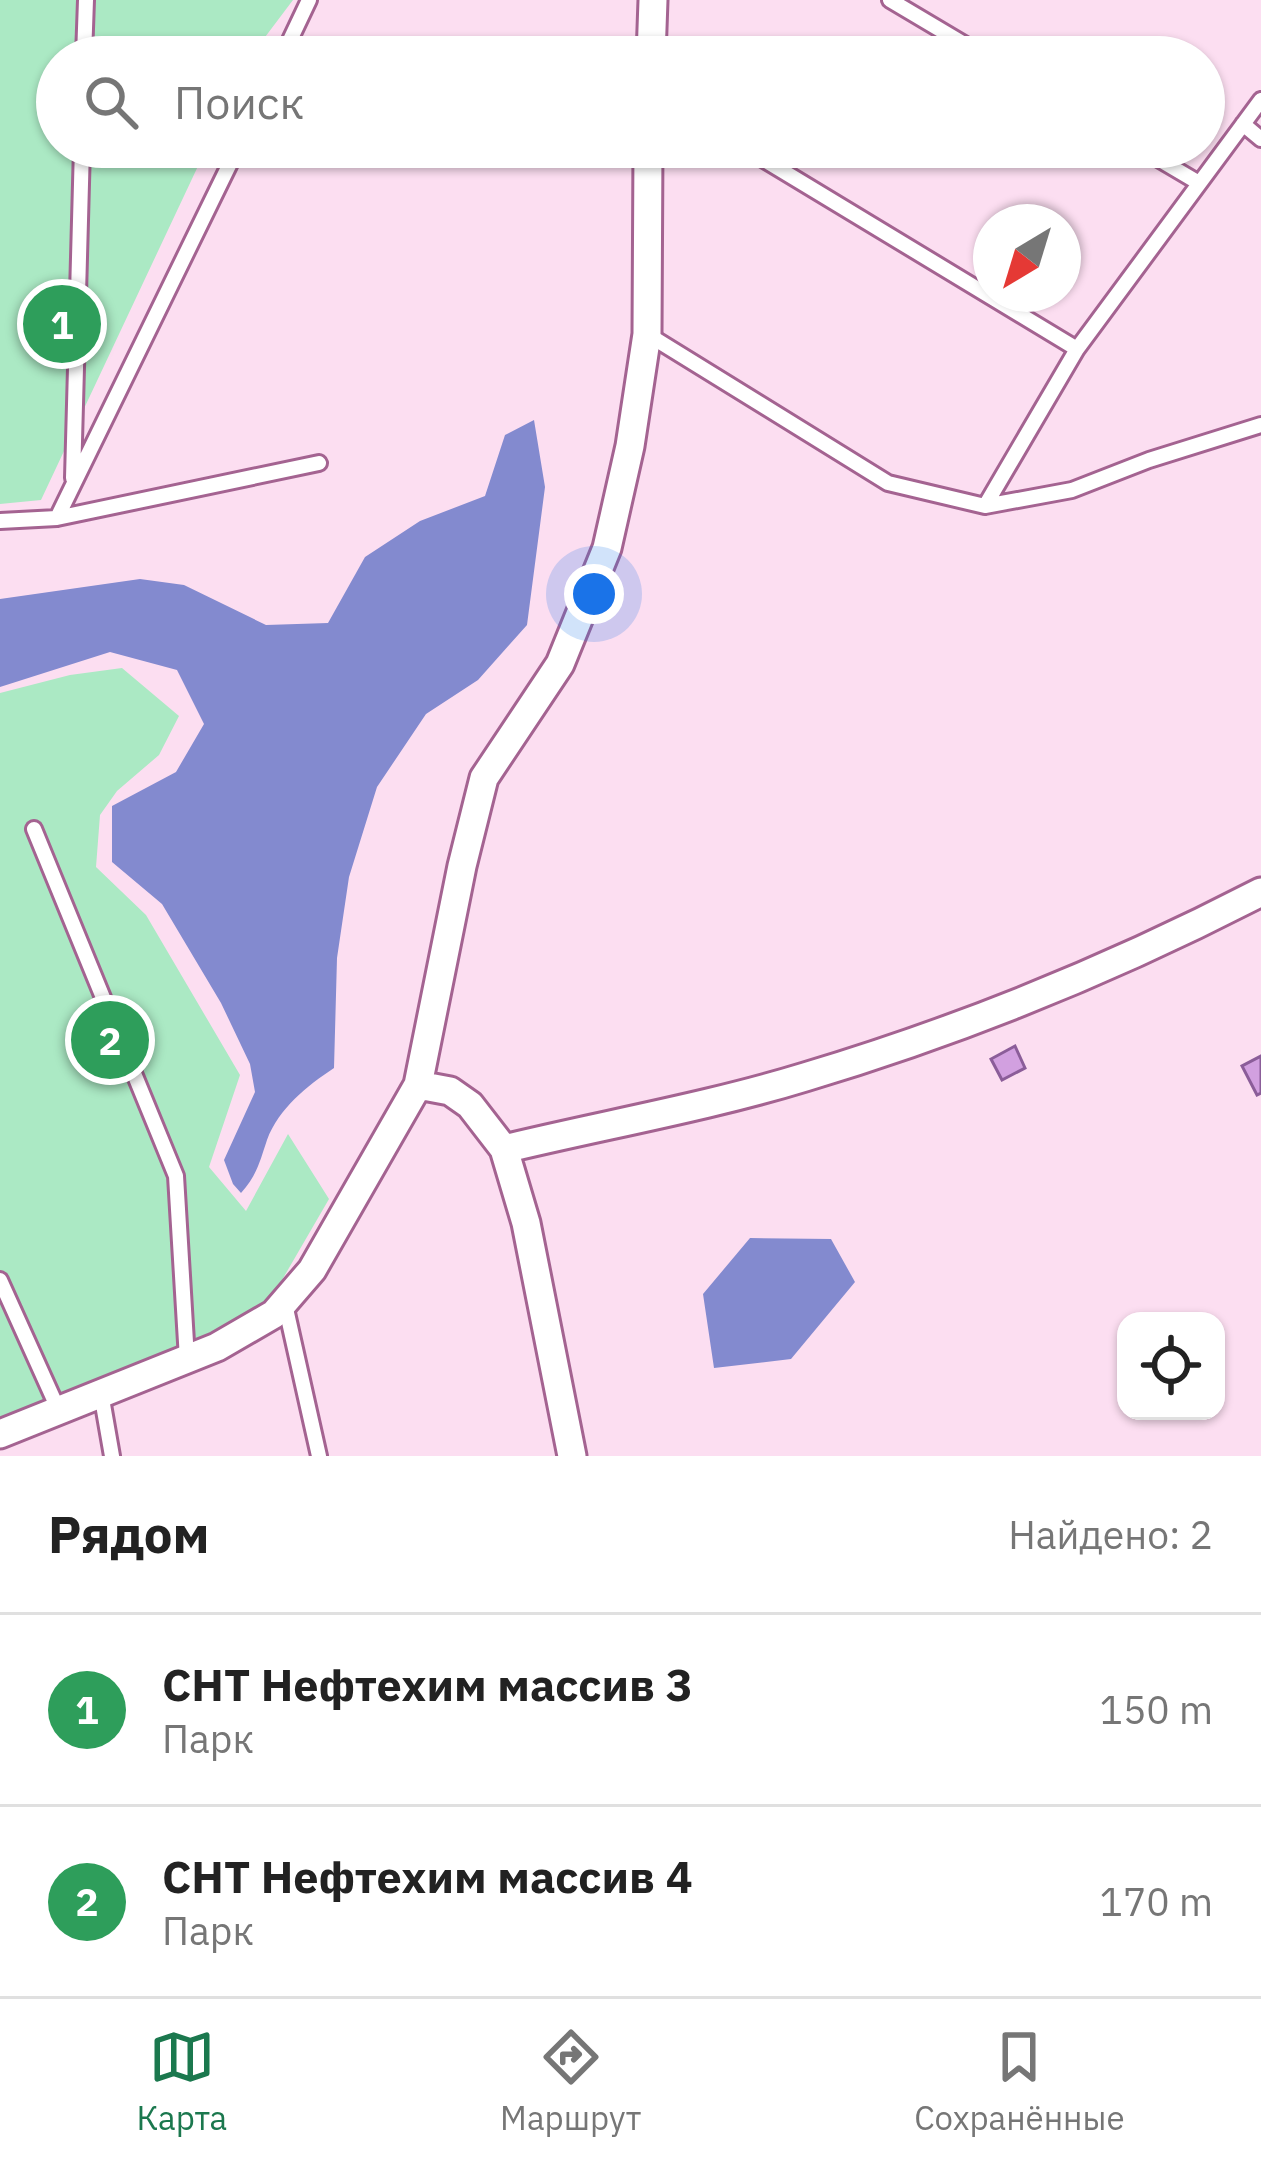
<!DOCTYPE html>
<html lang="ru">
<meta charset="utf-8">
<style>
:root{--surface:#fff;--page:#f6f6f6;--text:#222;--muted:#767676;--line:#e0e0e0;--accent:#1b784e}
body{margin:0;font-family:"IBM Plex Sans",sans-serif;background:var(--page);color:var(--text)}
.controls{position:absolute;right:36px;bottom:36px;display:grid;overflow:hidden;border-radius:24px;box-shadow:0 3px 9px #0004}
.controls button{width:108px;height:108px;display:grid;place-items:center;padding:0;border:0;border-bottom:3px solid var(--line);background:var(--surface);color:var(--text);font:60px sans-serif}
.compass{position:absolute;left:973px;top:204px;width:108px;height:108px;border-radius:50%;background:var(--surface);box-shadow:0 3px 9px #0004;rotate:218deg}
.you{position:absolute;left:594px;top:594px;width:42px;height:42px;margin:-30px;border:9px solid #fff;border-radius:50%;background:#1a73e8;box-shadow:0 0 0 18px #1a73e833}
.badge{display:grid;place-items:center;width:78px;height:78px;border-radius:50%;background:var(--accent);color:#fff;font-size:39px;font-weight:700}
.pin{position:absolute;translate:-50% -50%;border:6px solid #fff;box-shadow:0 3px 12px #0006}
.list{margin:0;padding:0;list-style:none}
h2{display:flex;justify-content:space-between;align-items:center;height:156px;margin:0;padding:0 48px;font-size:51px}
h2 small{font-size:39px;font-weight:400;color:var(--muted)}
.list li{display:grid;grid-template-columns:78px 1fr auto;gap:36px;align-items:center;box-sizing:border-box;height:192px;padding:0 48px;border-top:3px solid var(--line)}
.list b{display:block;font-size:45px;white-space:nowrap}
.list p{margin:0;font-size:39px;white-space:nowrap;color:var(--muted)}
.list em{font-size:39px;font-style:normal;color:var(--muted)}
.icon{flex:none;width:66px;height:66px;fill:none;stroke:currentColor;stroke-width:2;stroke-linecap:round;stroke-linejoin:round}
.map{position:relative;flex:none;width:1261px;height:1456px;overflow:hidden}
.search{position:absolute;background:var(--surface);box-shadow:0 3px 9px #0004;left:36px;right:36px;top:36px;height:132px;display:flex;align-items:center;gap:30px;box-sizing:border-box;padding:0 42px;border-radius:66px;color:var(--muted);font-size:45px}
.sheet{height:540px;background:var(--surface)}
nav{display:flex;justify-content:space-around;align-items:center;box-sizing:border-box;height:168px;border-top:3px solid var(--line);background:var(--surface);font-size:33px;color:var(--muted)}
nav a{display:grid;justify-items:center;gap:6px}
nav .on{color:var(--accent)}
.map>svg:first-child{display:block}
</style>
<div class="map">
<svg width="1261" height="1456" viewBox="0 0 1261 1456">
<rect width="100%" height="100%" fill="#fcdef1"/>
<path fill="#abe9c4" d="M0 0H293L250 57H57V147H207L41 500 0 504Z
M122 668 179 716 159 755 117 791 100 815 96 867 146 915 240 1075 209 1167 246 1211 288 1134 329 1199 271 1299 211 1339 0 1424V693L70 675Z"/>
<path fill="#838acf" d="M534 420 545 487 527 625 478 680 426 714 377 787 349 877 337 958 334 1068C307 1086 279 1108 267 1140 260 1161 257 1175 241 1193L233 1184 224 1160 255 1092 250 1064 221 1003 162 904 112 862V806L176 772 204 724 177 670 110 652 0 687V599L140 579 184 585 266 625 328 623 365 557 420 521 485 496 505 435Z
M750 1238 831 1239 855 1282 791 1359 714 1368 703 1294Z"/>
<path fill="#d2a0e0" stroke="#8b5d99" stroke-width="3" d="M1015 1046 1025 1068 1002 1080 991 1059Z
M1261 1056V1093L1257 1095 1242 1066Z"/>
<g fill="none" stroke-linecap="round" stroke-linejoin="round">
<defs>
<path id="service" d="M890 0 986 57
M84 57 86 0
M282 57 309 0
M1243 124 1261 139
M743 147 1077 349
M1138 147 1199 183
M647 334 888 483 985 506 1072 490 1149 460 1261 425
M73 478 82 147
M985 506 1077 349 1261 100
M57 518 238 147
M0 521 57 518 319 463
M34 829 176 1176 187 1359
M0 1280 59 1411
M285 1304 319 1456
M101 1393 112 1456"/>
<path id="minor" d="M651 57 653 0
M504 1149C603 1125 707 1107 805 1077 962 1030 1116 967 1261 892
M0 1434 217 1347 274 1314 312 1270 418 1085
M572 1456 526 1223 504 1149 470 1105 450 1091 418 1085 462 866 484 778 560 664 607 548 630 446 647 334 648 147"/>
</defs>
<use href="#service" stroke="#a46391" stroke-width="20"/>
<use href="#minor" stroke="#a46391" stroke-width="33"/>
<use href="#service" stroke="#fff" stroke-width="14"/>
<use href="#minor" stroke="#fff" stroke-width="27"/>
</g>
</svg>
<div class="controls">
<button><svg class="icon" aria-label="locate" viewBox="0 0 24 24"><circle cx="12" cy="12" r="6"/><path d="M12 2v4M12 18v4M2 12h4M18 12h4"/></svg></button>
</div>
<svg class="compass" viewBox="-18 -18 36 36"><path d="M0-13l5 13h-10z" fill="#e53935"/><path d="M0 13l5-13h-10z" fill="#767676"/></svg>
<div class="you"></div>
<div class="pin badge" style="left:62px;top:324px;background:#2e9e5b">1</div>
<div class="pin badge" style="left:110px;top:1040px;background:#2e9e5b">2</div>
<div class="search"><svg class="icon" aria-label="search" viewBox="0 0 24 24"><circle cx="10" cy="10" r="6"/><path d="M15 15l6 6"/></svg>Поиск</div>
</div>
<section class="sheet">
<h2>Рядом<small>Найдено: 2</small></h2>
<ul class="list">
<li><span class="badge" style="background:#2e9e5b">1</span><div><b>СНТ Нефтехим массив 3</b><p>Парк</p></div><em>150 m</em></li>
<li><span class="badge" style="background:#2e9e5b">2</span><div><b>СНТ Нефтехим массив 4</b><p>Парк</p></div><em>170 m</em></li>
</ul>
</section>
<nav>
<a class="on"><svg class="icon" aria-label="map" viewBox="0 0 24 24"><path d="M3 6l6-2 6 2 6-2v14l-6 2-6-2-6 2zM9 4v14M15 6v14"/></svg>Карта</a>
<a><svg class="icon" aria-label="directions" viewBox="0 0 24 24"><path d="M12 3l9 9-9 9-9-9zM9 14v-3h6M13 9l2 2-2 2"/></svg>Маршрут</a>
<a><svg class="icon" aria-label="saved" viewBox="0 0 24 24"><path d="M7 4h10v16l-5-4-5 4z"/></svg>Сохранённые</a>
</nav>
